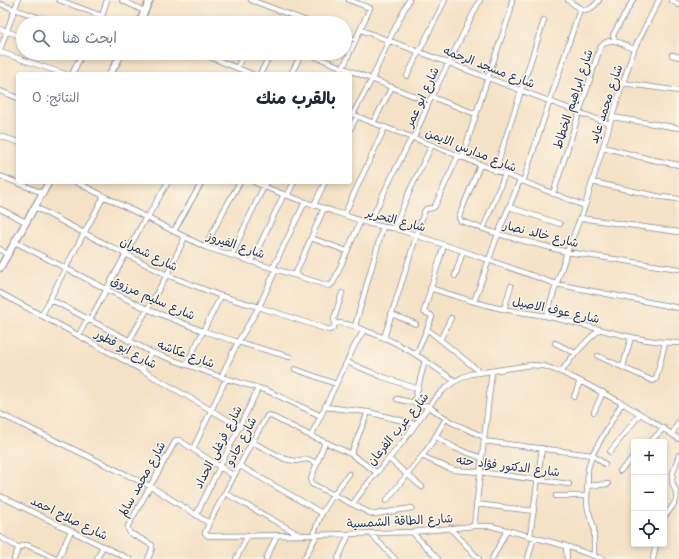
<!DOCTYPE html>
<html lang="ar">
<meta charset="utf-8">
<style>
:root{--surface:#fff;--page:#f2f2f3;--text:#1f2937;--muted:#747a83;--line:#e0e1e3}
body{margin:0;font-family:"Playpen Sans","Playpen Sans Arabic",sans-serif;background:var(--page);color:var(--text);direction:rtl}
.controls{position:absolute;right:12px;bottom:12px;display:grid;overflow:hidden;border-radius:4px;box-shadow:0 2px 6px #0003}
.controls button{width:36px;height:36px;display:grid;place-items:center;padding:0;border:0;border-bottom:1px solid var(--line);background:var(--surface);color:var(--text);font:20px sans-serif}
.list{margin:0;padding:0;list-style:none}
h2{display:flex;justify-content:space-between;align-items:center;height:52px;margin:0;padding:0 16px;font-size:17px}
h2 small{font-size:13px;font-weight:400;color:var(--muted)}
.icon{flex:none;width:22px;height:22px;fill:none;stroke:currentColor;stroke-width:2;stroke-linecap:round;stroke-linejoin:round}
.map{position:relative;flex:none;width:679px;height:559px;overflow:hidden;direction:ltr}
.search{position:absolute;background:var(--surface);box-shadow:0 2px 6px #0003;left:16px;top:16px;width:336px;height:44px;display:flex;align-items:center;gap:10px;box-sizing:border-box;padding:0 14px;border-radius:22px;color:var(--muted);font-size:15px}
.panel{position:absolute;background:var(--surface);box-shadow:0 2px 6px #0003;left:16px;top:72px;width:336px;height:112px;border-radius:4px;direction:rtl}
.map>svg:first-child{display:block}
</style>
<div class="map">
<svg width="679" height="559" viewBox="0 0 679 559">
<rect width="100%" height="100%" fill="#fcf5e5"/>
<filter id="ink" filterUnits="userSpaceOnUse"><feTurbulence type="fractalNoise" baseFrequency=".025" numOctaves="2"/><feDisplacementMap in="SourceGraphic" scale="8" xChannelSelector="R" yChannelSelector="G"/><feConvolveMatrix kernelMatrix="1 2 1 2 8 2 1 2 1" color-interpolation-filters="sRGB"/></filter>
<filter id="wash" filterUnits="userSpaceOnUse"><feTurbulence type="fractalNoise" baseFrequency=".012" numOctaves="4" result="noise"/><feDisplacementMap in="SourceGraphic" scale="16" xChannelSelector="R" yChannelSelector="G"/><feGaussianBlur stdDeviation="0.9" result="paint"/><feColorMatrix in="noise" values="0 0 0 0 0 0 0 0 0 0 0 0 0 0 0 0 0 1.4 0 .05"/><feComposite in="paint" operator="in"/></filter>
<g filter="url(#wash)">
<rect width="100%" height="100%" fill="#f4e2c7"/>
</g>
<g filter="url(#ink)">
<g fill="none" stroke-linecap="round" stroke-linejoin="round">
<defs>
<path id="minor" d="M59 0 102 16
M122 0 144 11
M251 0 312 23
M568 0C581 10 588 16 599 0
M671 0 679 5
M0 4 54 23
M99 23 102 16 107 0
M0 29 23 37
M361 30 610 124
M345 36 356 40
M615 41 613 35 633 0
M0 50 18 0
M0 52 65 74
M72 53 82 56
M200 53 252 74
M306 53 429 102
M672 55 679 57
M237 68 244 53
M343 68 370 8 349 0
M72 74 83 53
M260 74 271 53
M291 74 302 53
M407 76 445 0
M623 83 679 91
M0 91 18 98
M432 97 476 114
M350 113 373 123 414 138 585 206
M353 114 372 79 389 40 409 0
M612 117 679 128
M373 123 392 87
M350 130 357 116
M0 136 18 142
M414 138 429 102 480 0
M603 147 649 159 679 165
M462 158 488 77 510 13 512 0
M480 165 460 214 459 218 461 221 498 234 567 252 679 269
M495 171 544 20
M0 176 43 193
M76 182 205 247 329 286 332 284 334 281 360 222
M254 182C279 194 308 203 335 212 355 218 372 227 394 228L463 251 556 284 679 308
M523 182 580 9
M592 182 661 197 679 199
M553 194 600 48C610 34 621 44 634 49
M287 196 294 182
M314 205 325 182
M35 207 84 233 167 275 221 296 259 307 329 330 333 328 335 324C342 321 357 327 364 330 377 335 389 339 401 346 420 356 437 369 455 381
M509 207 560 224
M0 209 26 222
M344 215 385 127
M147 218 168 182
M580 218 679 232
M369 224 390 180 412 137
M394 228 411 188 432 145
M483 229 505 174
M174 231 202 182
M311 238 347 251
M15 242 106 289 147 309 203 331 238 342 290 357
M205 247 224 210 240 182
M0 249 7 255
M232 255 243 230 266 182
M252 261 284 194
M273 268 305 202
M295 275 324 208
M455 276 463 251
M430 288C455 296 479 304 503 309 517 312 532 313 545 316 590 325 633 342 679 343
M0 293 142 370 240 427
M50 299 151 352 221 377 268 391 321 416
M474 302 498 234 520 180
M504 309 511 286
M391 314 416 324
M42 315 66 267 104 196
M546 316 567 252 585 206 612 117 634 49 659 0
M335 324 334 319 342 293
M355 326 383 227
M427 329 480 372
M79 335 85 323 91 318 146 217
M384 338 424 212 426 209 433 208 435 206 458 156
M440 340 451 318
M129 341 167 275 185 237
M555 343 575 353
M416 355 432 317 431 315 424 312V311L444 245
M598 356 653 381 656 379 665 343
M347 362 380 376 418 389
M186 365 221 296
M623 367 631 337
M295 369 336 384
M142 370 151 352
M561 372C572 356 585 342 600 329
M221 377 238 342 259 307 276 269
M574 397 580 381
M397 399 428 406 451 422 484 437
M414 403 425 360
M325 407 368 412 415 424
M594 412 603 392
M0 414 150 486 209 523
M672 434 679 422
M311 436 355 345 364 330
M435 436 455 448 482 458
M484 441 592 455 605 464
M252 442 285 459 295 461 307 459 317 463
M325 442 311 479V482L312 484 372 514H376L412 508
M650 442 664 428
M193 449 226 379
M610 452 640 414
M351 454 368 412
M422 456 448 468 454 470 480 472 569 484
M389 459 422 487
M240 466 322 513
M620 471 634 457
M376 472 351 454 325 442 311 436 269 415 267 416 252 442 209 523 205 533 208 536 313 535 412 532 474 526H491L566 546 603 559
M587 486 608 484
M225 493 298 534
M0 496 129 559
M556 496H587
M386 501 422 456 431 444 446 418
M353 504C367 482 385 464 401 444 423 417 436 385 471 374L531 365 544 366 561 372 580 381 622 403 652 421 679 439
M476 504 534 511
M196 515 258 389
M664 517C669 510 679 502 676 492 675 488 672 485 672 480 672 472 677 462 679 455
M474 526 492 371
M450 528 479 559
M412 532 438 559
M370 533 395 559
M313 535 322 513 333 495 349 474
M530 536 542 448
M0 537 19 548
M566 546 567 559
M594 556V528L588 510 587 503 588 469 592 455 622 403
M14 559C17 552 18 545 27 545L58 559
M58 559 71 531
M97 559 103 546
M148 559 152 549V545L130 533 128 529V526L176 440H179L234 476
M236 559 248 535
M266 559 277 535
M304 559 317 535
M338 559 349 534
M492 559 507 530
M528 559 534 537
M653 559 656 544"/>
<path id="tertiary" d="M139 23 150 0
M110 74 122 53
M0 268 49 182"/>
</defs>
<use href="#minor" stroke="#888892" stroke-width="6"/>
<use href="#tertiary" stroke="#888892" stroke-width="8"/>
<use href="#minor" stroke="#fff" stroke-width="4.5"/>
<use href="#tertiary" stroke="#fff" stroke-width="6"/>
</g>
</g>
<g text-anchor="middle" stroke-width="3" stroke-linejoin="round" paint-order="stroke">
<g font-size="12" fill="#1b2f5e" stroke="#fcf5e5">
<text transform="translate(489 67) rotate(21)" y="4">شارع مسجد الرحمه</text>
<text transform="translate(422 97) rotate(-65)" y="4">شارع ابو عمر</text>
<text transform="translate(573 99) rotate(-72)" y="4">شارع ابراهيم الخطاط</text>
<text transform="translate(606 104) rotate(-72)" y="4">شارع محمد عايد</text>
<text transform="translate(471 150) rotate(22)" y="4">شارع مدارس الايمن</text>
<text transform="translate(396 220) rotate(15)" y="4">شارع التحرير</text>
<text transform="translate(541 234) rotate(14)" y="4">شارع خالد نصار</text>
<text transform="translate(236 245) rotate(19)" y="4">شارع الفيروز</text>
<text transform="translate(149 254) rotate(26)" y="4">شارع شمران</text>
<text transform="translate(153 298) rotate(24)" y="4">شارع سليم مرزوق</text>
<text transform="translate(556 310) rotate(12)" y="4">شارع عوف الاصيل</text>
<text transform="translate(126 349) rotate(29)" y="4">شارع ابو قطور</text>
<text transform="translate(186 354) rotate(20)" y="4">شارع عكاشه</text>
<text transform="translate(398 429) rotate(-51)" y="4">شارع عرب الفرعان</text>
<text transform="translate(241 441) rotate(-62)" y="4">شارع جادو</text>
<text transform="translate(218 447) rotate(-63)" y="4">شارع فرغلى الحداد</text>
<text transform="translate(508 466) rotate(7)" y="4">شارع الدكتور فؤاد حته</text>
<text transform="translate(142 479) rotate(-61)" y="4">شارع محمد سالم</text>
<text transform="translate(69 518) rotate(26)" y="4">شارع صلاح احمد</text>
<text transform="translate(400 521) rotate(-3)" y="4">شارع الطاقة الشمسية</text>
</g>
</g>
</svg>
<div class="controls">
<button>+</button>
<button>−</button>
<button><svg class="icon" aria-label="locate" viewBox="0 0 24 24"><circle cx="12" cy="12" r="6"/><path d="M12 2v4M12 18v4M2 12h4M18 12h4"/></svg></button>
</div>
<div class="search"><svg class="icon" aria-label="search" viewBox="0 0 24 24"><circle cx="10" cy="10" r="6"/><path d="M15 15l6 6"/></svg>ابحث هنا</div>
<section class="panel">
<h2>بالقرب منك<small>النتائج: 0</small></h2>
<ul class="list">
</ul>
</section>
</div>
